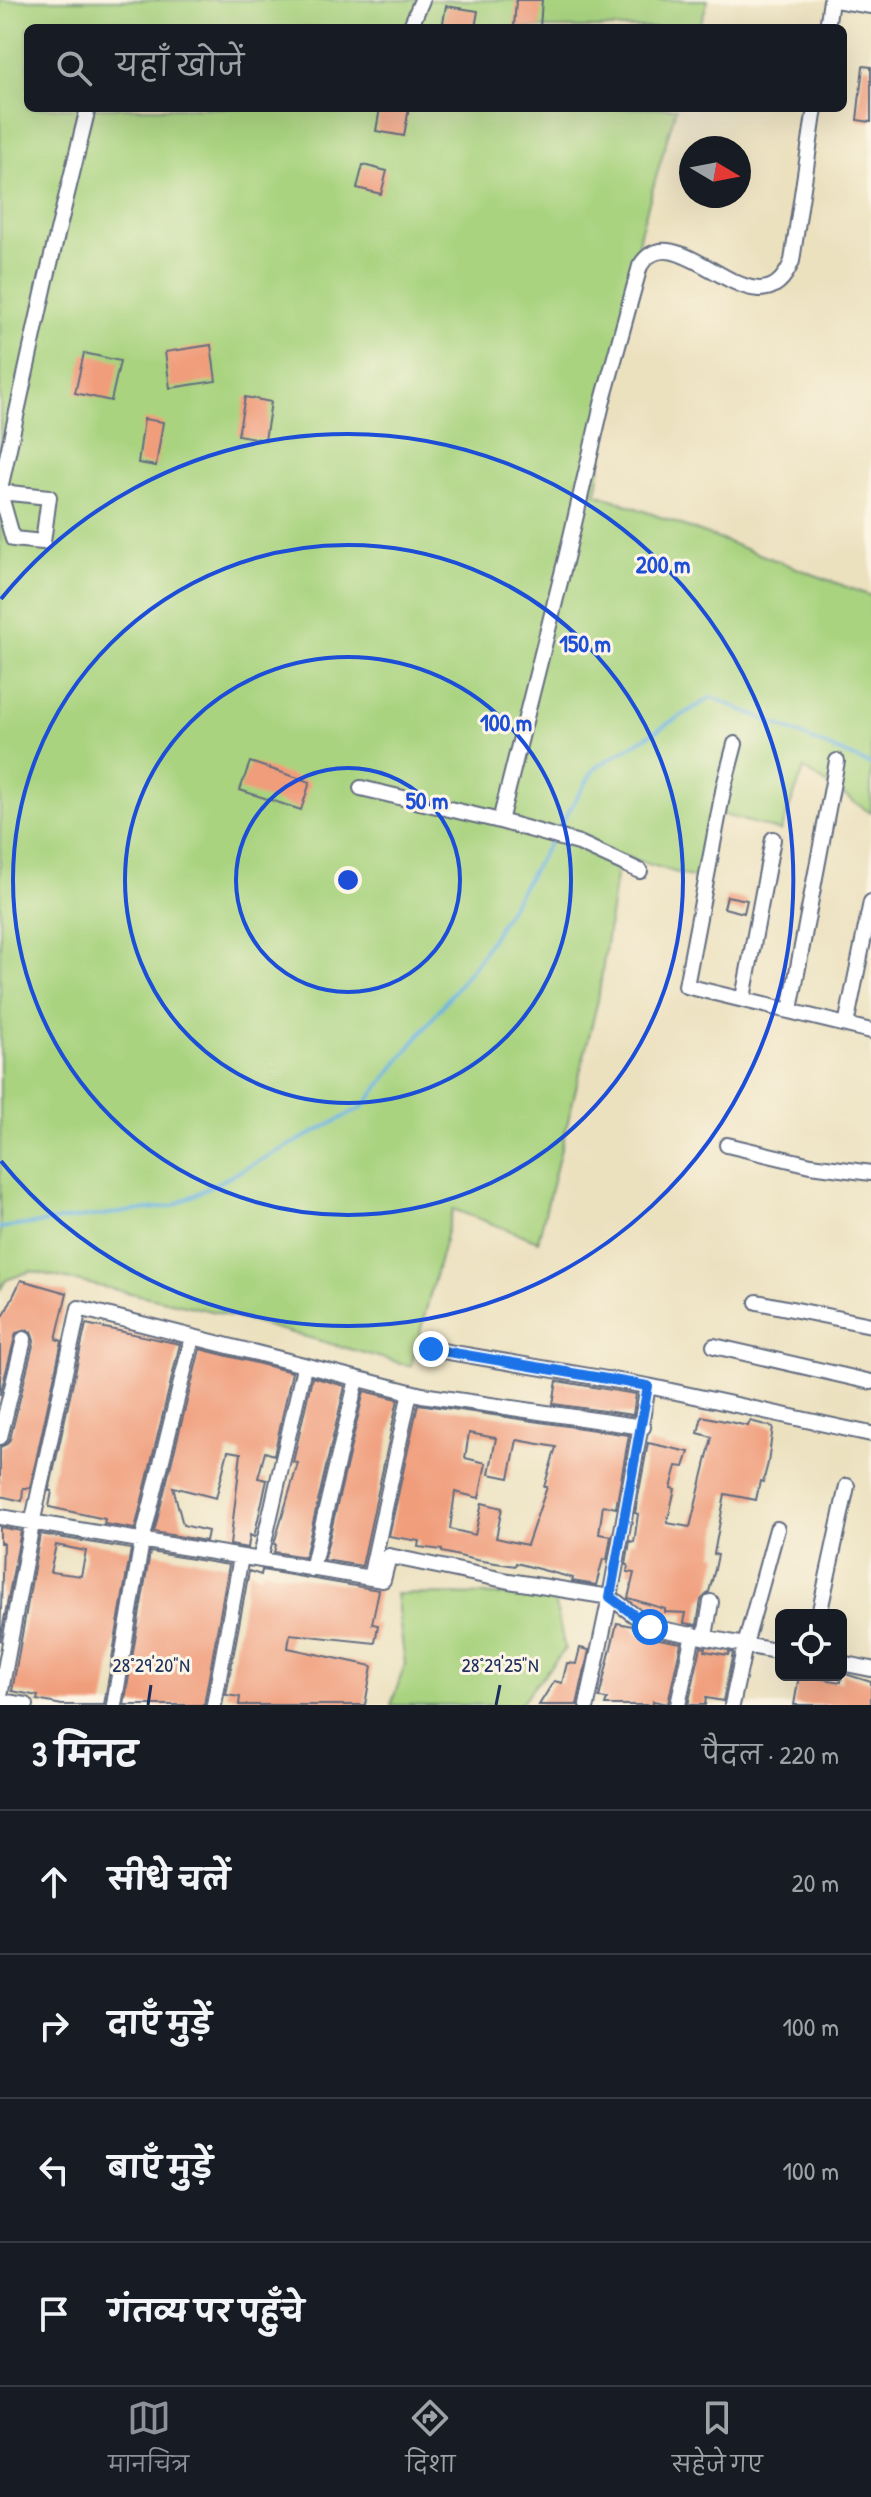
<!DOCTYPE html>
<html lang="hi">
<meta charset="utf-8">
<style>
:root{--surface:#171b24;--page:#20242c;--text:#f1f3f6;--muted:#9ea1a6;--line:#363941;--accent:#8c9099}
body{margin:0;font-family:"Patrick Hand","Playpen Sans Deva",sans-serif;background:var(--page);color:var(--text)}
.controls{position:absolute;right:24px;bottom:24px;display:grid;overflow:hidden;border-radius:12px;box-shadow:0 8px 32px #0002}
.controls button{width:72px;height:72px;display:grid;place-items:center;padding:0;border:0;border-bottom:2px solid var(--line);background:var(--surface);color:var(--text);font:40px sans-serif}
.compass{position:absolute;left:679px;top:136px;width:72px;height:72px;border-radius:50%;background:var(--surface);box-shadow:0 8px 32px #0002;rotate:100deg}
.stop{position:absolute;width:24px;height:24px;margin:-18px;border:6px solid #1a73e8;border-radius:50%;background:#fff}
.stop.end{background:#1a73e8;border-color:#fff;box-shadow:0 2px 8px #0008}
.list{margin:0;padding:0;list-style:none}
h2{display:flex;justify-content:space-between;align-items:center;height:104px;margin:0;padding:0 32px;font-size:34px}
h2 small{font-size:26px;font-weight:400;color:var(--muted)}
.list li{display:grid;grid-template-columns:52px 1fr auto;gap:24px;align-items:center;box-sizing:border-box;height:144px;padding:0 32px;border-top:2px solid var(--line)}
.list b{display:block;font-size:30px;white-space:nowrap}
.list em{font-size:26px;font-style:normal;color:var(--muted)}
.icon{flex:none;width:44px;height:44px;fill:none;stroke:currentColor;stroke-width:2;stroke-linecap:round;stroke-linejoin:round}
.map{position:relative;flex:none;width:871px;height:1705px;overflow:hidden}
.search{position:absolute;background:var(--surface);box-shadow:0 8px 32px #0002;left:24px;right:24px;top:24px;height:88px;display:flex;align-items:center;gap:20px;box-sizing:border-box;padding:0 28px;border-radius:12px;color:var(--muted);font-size:30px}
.sheet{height:680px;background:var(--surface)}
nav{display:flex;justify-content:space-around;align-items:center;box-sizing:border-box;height:112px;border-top:2px solid var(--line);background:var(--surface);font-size:22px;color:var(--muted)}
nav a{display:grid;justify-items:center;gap:4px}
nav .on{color:var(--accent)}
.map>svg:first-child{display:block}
</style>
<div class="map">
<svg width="871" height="1705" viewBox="0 0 871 1705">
<rect width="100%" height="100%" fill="#fcf5e5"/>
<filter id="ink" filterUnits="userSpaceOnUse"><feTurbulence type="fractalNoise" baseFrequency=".0125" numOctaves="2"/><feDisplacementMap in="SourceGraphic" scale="16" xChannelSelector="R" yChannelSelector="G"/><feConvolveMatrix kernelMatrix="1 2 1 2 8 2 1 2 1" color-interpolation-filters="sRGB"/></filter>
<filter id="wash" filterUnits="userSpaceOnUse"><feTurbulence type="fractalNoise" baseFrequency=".006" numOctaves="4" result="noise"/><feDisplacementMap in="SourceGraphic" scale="32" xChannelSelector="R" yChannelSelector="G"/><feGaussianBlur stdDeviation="1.8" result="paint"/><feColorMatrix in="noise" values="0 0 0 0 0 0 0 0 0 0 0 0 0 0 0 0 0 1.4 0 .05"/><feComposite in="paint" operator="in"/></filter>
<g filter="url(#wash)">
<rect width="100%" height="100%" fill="#ece1bf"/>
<path fill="#a9d37f" stroke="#62816e" stroke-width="2" d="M0 0H708L699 28H28V108H676L640 233 596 493 871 596V813L804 769 781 831 717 813 694 878 619 855 598 1000 538 1241 453 1209 411 1366 216 1312 31 1271 6 1280 0 1290Z
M522 1587 553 1594 565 1649 519 1705H391L405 1664 396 1594 505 1595Z"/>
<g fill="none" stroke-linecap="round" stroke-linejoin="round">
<path stroke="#64b0dd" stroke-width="4" d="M0 1228 173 1206 363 1107 479 959 595 768 712 697 871 765"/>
</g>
<g id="blocks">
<path fill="#f09d7c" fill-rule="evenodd" d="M516 0H542L540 28 514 27Z
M446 6 478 11 475 28H442Z
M863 66 871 67V122L857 120Z
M380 108H409L404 136 376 131Z
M363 165 387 171 381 194 357 188Z
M211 345 216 381 170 388 165 352Z
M84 353 120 361 111 401 75 393Z
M245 397 271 402 265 440 238 435Z
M144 419 163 422 156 466 138 463Z
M250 762 310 782 301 810 240 790Z
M727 896 747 900 744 913 724 908Z
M21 1280 67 1293 56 1339 62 1341 30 1488H23L22 1501 0 1496V1447L7 1444 10 1439 34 1341 31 1332 27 1330 16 1333 0 1395V1314L4 1315Z
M86 1324 180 1344 135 1529 104 1524 105 1519 49 1507 52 1491H49Z
M200 1349 292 1372 274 1455 265 1452 258 1478 267 1480 254 1537 250 1535 248 1548 230 1545 241 1453 228 1451 216 1498 173 1487 183 1525 208 1531 206 1541 154 1532Z
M312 1377 345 1386 305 1557 274 1552 276 1545 274 1544 298 1463 293 1462Z
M557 1381 636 1394 633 1415 553 1404Z
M364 1391 398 1399 362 1566 324 1560Z
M418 1404 629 1435 616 1508 603 1505 599 1534 611 1536 607 1560 603 1559 596 1585 572 1581 573 1578 516 1563 515 1566 476 1560 442 1552V1550L418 1547 419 1541 389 1536ZM469 1433 496 1438 489 1474 509 1478 517 1440 556 1447 544 1487H547L527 1545 496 1538 502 1508 482 1503 475 1535 450 1529 455 1492 479 1498 486 1463 465 1458Z
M702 1416 748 1426 750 1421 773 1427 768 1463 763 1482 760 1481 756 1500 725 1494 714 1554 718 1555 715 1569 709 1592 701 1600 697 1625 684 1623 686 1613 665 1612V1609L628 1598 634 1573 627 1572 628 1565H626L630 1541 634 1542 635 1536 638 1514 635 1513 648 1443 689 1452 684 1467 677 1466 671 1488 675 1489 667 1523 690 1527 712 1437 698 1433Z
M0 1527 21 1531 0 1641 3 1543H0Z
M40 1534 131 1549 104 1705H62L37 1700 38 1696 12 1691ZM56 1545 86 1551 81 1576 50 1572Z
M150 1552 229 1565 204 1705H124Z
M262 1570 379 1590 372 1624 378 1625 375 1643 290 1634 288 1648 372 1666 365 1705H239L240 1697 226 1695 249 1571 261 1575Z
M617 1623 632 1626 637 1633 648 1637 681 1643 668 1704 653 1701V1705H605L607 1699 599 1698Z
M701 1647 706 1648 705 1651 728 1655 729 1652 733 1653 723 1701 706 1698 705 1705H688Z
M580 1648 589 1650 577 1705H539L554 1681 562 1683 567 1663 576 1664Z
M842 1673 871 1682V1705H794L799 1675 841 1682Z"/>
</g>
</g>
<g filter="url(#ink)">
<use href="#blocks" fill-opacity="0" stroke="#646d80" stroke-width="2"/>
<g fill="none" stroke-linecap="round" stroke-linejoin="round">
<defs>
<path id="street" d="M835 0 871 6
M410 28 422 0
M827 28 831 0
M0 489 46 280 88 108
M0 492 49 497 43 542 13 539 0 493
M735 744 724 786 686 986 871 1031
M361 788 500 821 566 558 602 404 640 266C676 207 759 345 792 261L815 108
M500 821 579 843 640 871
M743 998 773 839
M790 1010 837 761
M846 1025 871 902
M727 1145 811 1165 871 1173
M757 1302 871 1325
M714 1346 871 1382
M431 1349 648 1386 871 1434
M0 1437 24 1339
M0 1517 383 1580 389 1556 509 1581 610 1597 650 1627 781 1652
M260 1560 304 1367
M312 1569 357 1379
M370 1578 410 1392
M819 1615 847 1486
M705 1636 711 1602
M841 1663 871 1669
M0 1696 32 1524 79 1308 422 1395 643 1427
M0 1701 26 1705
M114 1705 142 1541 192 1338
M214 1705 241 1557
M587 1705 610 1597 648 1386
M678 1705 693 1634
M732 1705 745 1645 777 1529"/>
</defs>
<use href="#street" stroke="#646d80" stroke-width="18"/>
<use href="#street" stroke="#fff" stroke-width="14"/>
</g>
</g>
<g fill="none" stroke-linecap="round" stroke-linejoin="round" filter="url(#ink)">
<path stroke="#1a73e8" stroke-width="10" d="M431 1349 648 1386 610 1597 650 1627"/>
</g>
<path fill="none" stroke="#1b2f5e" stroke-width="3" d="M148 1705 151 1685M496 1705 500 1685"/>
<g fill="none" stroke="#1d4ed8" stroke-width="4">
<circle cx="348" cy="880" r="112"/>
<circle cx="348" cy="880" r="223"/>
<circle cx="348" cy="880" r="335"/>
<path d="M1 599A446 446 0 1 1 1 1161"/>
</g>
<g font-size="20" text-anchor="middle" fill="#1b2f5e" stroke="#fcf5e5" stroke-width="6" stroke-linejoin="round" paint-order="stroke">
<text x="151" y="1672">28°29'20"N</text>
<text x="500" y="1672">28°29'25"N</text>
</g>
<circle cx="348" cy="880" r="12" fill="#1d4ed8" stroke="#fcf5e5" stroke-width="4"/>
<g font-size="24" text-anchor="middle" font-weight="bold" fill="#1d4ed8" stroke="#fcf5e5" stroke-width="6" stroke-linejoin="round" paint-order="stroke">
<text x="663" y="573">200 m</text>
<text x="585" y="652">150 m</text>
<text x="506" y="731">100 m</text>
<text x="427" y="809">50 m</text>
</g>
</svg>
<div class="controls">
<button><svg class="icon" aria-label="locate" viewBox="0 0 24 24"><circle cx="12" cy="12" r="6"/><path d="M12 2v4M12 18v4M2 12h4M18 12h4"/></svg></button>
</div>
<svg class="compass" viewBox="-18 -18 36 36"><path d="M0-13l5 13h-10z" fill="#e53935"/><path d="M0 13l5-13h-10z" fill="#9ea1a6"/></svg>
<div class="stop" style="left:650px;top:1627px"></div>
<div class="stop end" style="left:431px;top:1349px"></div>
<div class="search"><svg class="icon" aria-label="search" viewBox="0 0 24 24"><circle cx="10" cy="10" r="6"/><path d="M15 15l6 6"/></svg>यहाँ खोजें</div>
</div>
<section class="sheet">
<h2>3 मिनट<small>पैदल · 220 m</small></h2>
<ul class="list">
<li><svg class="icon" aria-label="ahead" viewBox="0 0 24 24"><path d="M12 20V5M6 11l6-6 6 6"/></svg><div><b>सीधे चलें</b></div><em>20 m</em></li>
<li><svg class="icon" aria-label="right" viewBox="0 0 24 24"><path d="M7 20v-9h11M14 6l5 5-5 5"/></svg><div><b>दाएँ मुड़ें</b></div><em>100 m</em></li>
<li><svg class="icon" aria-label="left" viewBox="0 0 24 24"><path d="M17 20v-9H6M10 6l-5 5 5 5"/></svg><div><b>बाएँ मुड़ें</b></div><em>100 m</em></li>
<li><svg class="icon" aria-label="arrive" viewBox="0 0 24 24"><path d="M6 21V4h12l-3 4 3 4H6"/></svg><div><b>गंतव्य पर पहुँचे</b></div></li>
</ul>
</section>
<nav>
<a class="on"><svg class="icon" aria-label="map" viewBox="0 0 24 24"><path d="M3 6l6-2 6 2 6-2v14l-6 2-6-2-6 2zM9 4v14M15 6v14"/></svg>मानचित्र</a>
<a><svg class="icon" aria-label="directions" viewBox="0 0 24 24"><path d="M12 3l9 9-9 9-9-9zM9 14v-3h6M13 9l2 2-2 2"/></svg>दिशा</a>
<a><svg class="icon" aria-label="saved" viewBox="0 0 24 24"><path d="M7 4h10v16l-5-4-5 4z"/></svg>सहेजे गए</a>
</nav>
